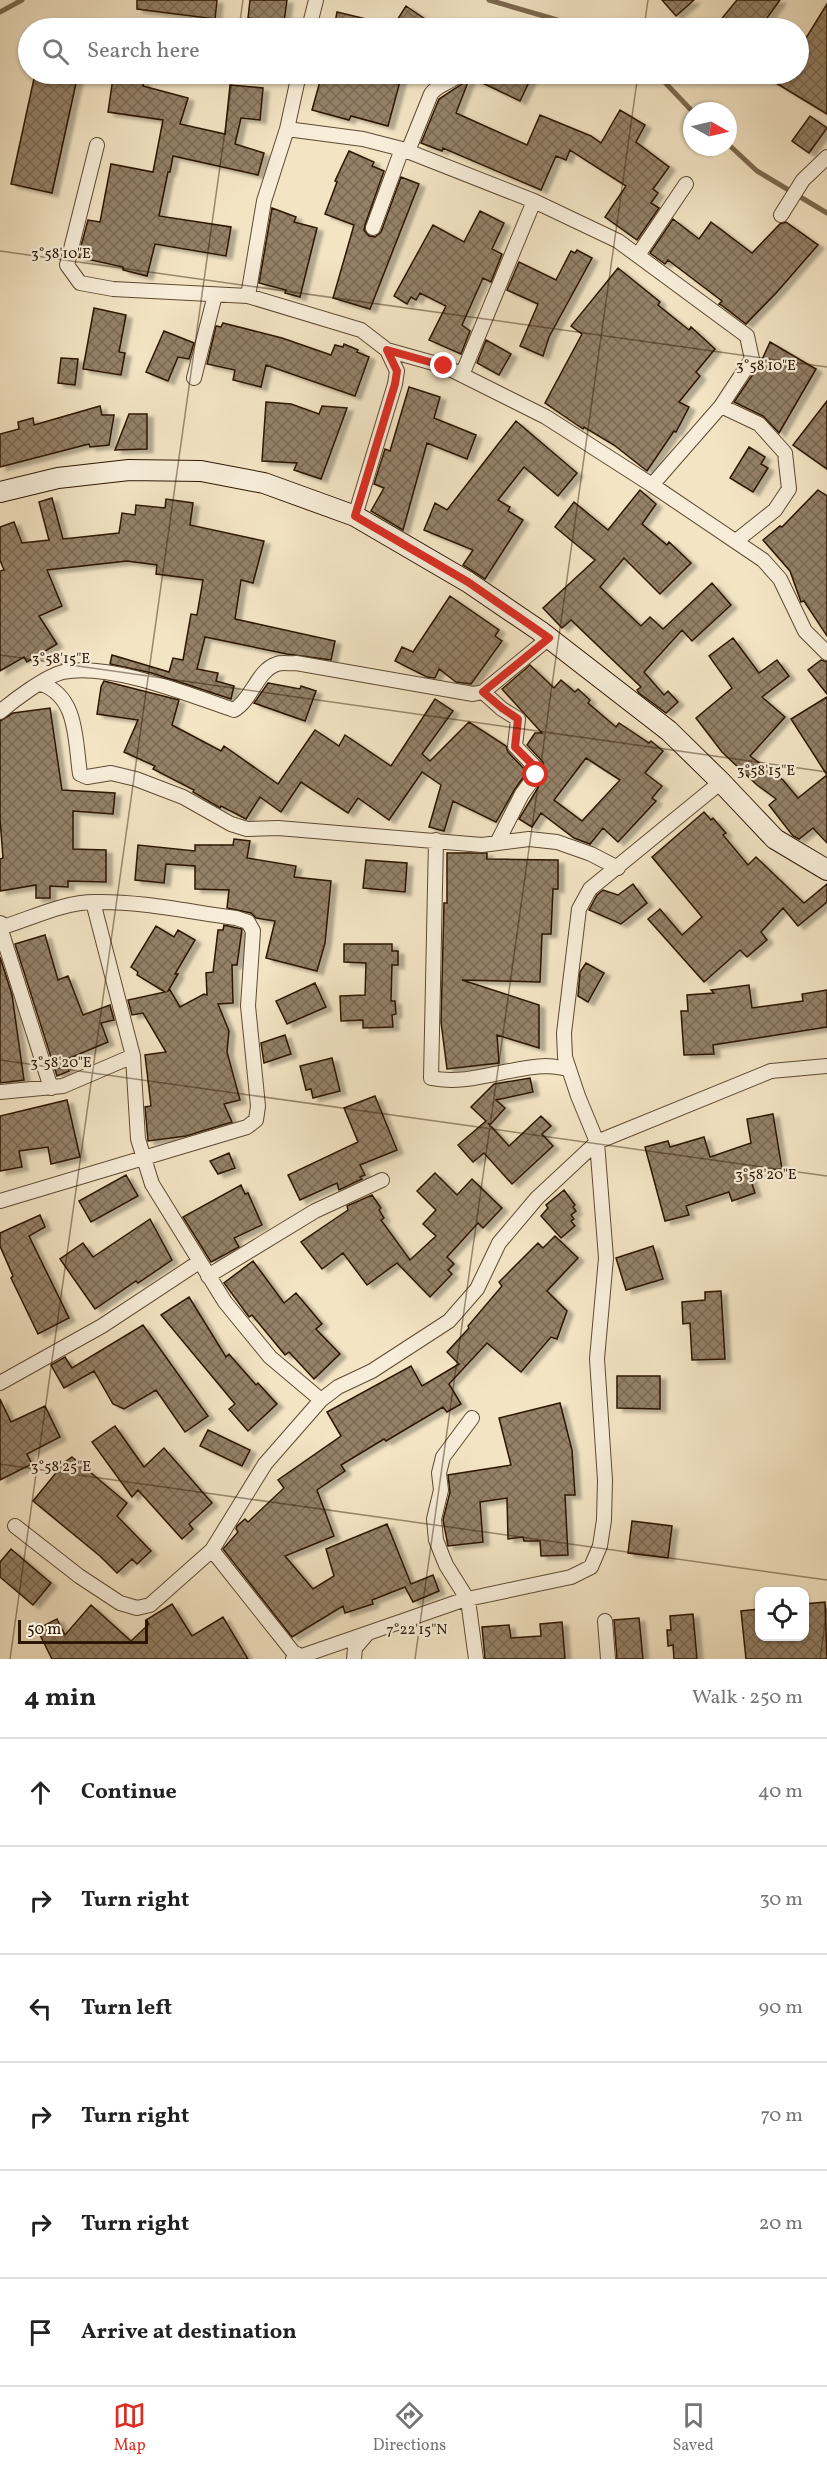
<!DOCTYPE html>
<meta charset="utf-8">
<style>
:root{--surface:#fff;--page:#f2f2f2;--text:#222;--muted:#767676;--line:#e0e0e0;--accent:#d93025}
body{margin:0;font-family:Vollkorn,serif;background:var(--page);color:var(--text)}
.controls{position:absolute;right:18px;bottom:18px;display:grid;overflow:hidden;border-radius:12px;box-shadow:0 2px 4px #0004}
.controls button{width:54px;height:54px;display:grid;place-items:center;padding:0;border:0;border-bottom:2px solid var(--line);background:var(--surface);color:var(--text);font:30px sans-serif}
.compass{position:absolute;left:683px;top:102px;width:54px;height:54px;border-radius:50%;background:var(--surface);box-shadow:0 2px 4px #0004;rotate:98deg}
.scale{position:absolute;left:18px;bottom:15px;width:130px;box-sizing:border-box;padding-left:6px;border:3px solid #2d1602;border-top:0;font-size:16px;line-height:21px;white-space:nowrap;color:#2d1602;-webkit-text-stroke:4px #f7edd9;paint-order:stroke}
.stop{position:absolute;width:18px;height:18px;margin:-14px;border:4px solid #d93025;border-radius:50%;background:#fff}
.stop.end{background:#d93025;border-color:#fff;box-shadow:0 2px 6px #0008}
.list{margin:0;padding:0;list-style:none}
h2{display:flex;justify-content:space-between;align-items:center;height:78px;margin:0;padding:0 24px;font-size:26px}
h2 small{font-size:20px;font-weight:400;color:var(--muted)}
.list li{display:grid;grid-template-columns:39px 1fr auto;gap:18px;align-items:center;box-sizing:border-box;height:108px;padding:0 24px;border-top:2px solid var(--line)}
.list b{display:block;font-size:22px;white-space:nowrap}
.list em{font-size:20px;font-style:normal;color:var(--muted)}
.icon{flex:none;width:33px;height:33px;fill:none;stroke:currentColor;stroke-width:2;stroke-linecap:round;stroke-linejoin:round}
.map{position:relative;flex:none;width:827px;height:1659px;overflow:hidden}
.search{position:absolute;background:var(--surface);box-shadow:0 2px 4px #0004;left:18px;right:18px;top:18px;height:66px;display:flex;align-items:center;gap:15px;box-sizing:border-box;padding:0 21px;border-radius:33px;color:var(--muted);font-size:22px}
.sheet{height:726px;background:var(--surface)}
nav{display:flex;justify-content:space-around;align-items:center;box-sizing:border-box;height:84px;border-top:2px solid var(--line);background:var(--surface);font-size:16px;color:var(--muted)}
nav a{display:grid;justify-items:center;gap:3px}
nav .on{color:var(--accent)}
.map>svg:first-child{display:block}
</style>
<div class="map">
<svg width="827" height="1659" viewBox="0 0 827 1659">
<defs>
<pattern id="building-cross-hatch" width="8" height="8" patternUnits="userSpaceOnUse" patternTransform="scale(1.5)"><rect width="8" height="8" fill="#948167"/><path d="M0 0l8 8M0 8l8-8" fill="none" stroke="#796953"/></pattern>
<filter id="shadow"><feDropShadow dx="6" dy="3.5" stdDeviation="1.5" flood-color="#0004"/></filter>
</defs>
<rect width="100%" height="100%" fill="#f3e4c4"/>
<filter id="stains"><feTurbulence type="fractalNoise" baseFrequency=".00333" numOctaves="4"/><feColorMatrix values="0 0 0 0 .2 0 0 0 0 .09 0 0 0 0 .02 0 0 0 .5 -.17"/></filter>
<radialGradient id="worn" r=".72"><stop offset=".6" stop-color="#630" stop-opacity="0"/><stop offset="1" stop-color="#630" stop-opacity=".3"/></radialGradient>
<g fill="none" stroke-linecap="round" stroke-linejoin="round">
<path stroke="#7c684f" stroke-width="5" d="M489 0 585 28
M0 12 22 0
M657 74 692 111
M728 144 757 171 827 213"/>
</g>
<path fill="url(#building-cross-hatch)" stroke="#2d1602" stroke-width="1.5" fill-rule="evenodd" filter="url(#shadow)" d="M137 0H217L215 19 137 9Z
M250 0H287L284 22 248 18Z
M662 0H694L676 16Z
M737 0H780L762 25 753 19 746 28H714Z
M827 4V114L761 74H798V51Z
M406 6 438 28H392Z
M337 12 383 23 382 28H334Z
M35 74H78L52 193 11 184Z
M322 74H402L388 126 351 116 349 120 312 110Z
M468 74H533L520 101 470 77 456 113 527 145 540 115 591 136 601 143 620 110 645 125 636 142 669 167 653 189 658 193 651 203 659 208 637 240 605 217 626 186 570 150 566 160 556 156 541 190 443 148 442 151 421 143 439 99 462 84Z
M113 78 144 82 143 86 188 98 180 124 225 134 230 85 263 88 260 120 241 118 235 144 264 153 258 175 173 156 170 172H168L159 216 231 227 226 256 155 244 147 276 123 270V267L78 257 88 220 100 222 111 164 153 172 163 120 108 112Z
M810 116 827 128 809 153 792 141Z
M349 151 374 162 372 166 384 171 365 225 364 230 369 236 375 237 381 232 401 177 419 184 370 309 333 298 354 225 325 214 337 182 335 181Z
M272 208 296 217 294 222 317 228 300 297 285 293 286 290 259 283Z
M480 211 504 223 492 249 502 254 491 282 483 278 462 325 470 331 461 354 429 340 446 306 420 293 416 300 411 297 407 304 394 296 433 225 464 242Z
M673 219 699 239 711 222 752 253 780 224 786 222 818 245 777 292 746 324 721 305 719 304 722 301 668 260 665 264 650 253Z
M577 250 592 258 549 337 543 356 520 346 538 304 507 290 519 262 556 280 571 251 575 253Z
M618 268 660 302 658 305 689 330 691 327 715 349 696 372 700 376 679 402 689 407 676 432 674 431 647 471 614 445 584 427 583 429 545 403 582 334 571 326Z
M94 308 126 315 119 352 125 353 121 375 83 369Z
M223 323 282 338 331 355 335 345 343 347 344 344 358 350 357 352 369 357 355 396 266 365 261 387 233 380 235 370 207 364 216 326 221 327Z
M164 331 194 343 189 359 178 357 168 381 146 372Z
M486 340 511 354 499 375 477 363Z
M770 342 816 369 779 433 763 416 734 402 760 364Z
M61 358 78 359 75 385 58 383Z
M409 387 440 397 434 418 476 435 467 459 427 443 403 530 371 511 384 488 374 484 385 449 390 451Z
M827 401V469L793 445Z
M266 402 291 404 319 414 322 406 347 408 321 479 294 470 297 463 262 461Z
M100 406 102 415H114L109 445 90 447 89 444 0 467V434L19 429 18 422 33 418 34 425Z
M129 414H147V449L115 450Z
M516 421 577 473 558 496 524 467 498 500 510 507 508 511 523 520 485 579 463 565 473 550 424 530 435 503 447 510Z
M749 447 765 457 761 464 768 468 753 492 730 478Z
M640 490 656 504 642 524 667 545 669 542 691 563 660 594 624 558 600 587 641 626 650 617 663 629 712 583 731 605 692 641 682 630 644 672 664 695 668 691 678 702 666 713 639 693 637 690 641 687 571 620 562 628 543 608 595 560 555 527 574 502 608 530Z
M818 490 827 496V636L804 601 801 602 790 571 763 540 780 526 782 527Z
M52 498 63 539 119 533 122 513 135 515 136 505 165 508 166 499 193 503 190 525 264 541 253 583 241 580 235 619 335 641 331 660 287 654 205 637 197 669 218 673 216 681 234 686 231 699 152 673 110 664 112 655 169 672 173 658 183 660 191 614 197 615 203 580 156 574 157 565 127 561 47 570 62 606 39 616 57 644 27 662 24 657 0 671V571L4 570 0 560V527L14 522 22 543 49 540 39 502Z
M450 596 499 630 495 636 502 641 471 684 456 682 439 669 435 678 427 677 395 661 402 647 413 652Z
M733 638 759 673 777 660 789 676 762 697 785 717 750 756 783 780 798 798 827 775V843L813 828 799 839 793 836 769 805 776 799 757 785 722 752 696 718 732 688 709 656Z
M821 660 827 662V694L808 670Z
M530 665 554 688 561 680 575 692 578 689 590 700 588 703 616 727 619 723 649 743 651 741 663 751 645 773 662 786 652 798 656 801 618 842 603 828 590 844 574 838 541 813 532 827 519 819 545 776 543 762 527 745 535 733H542L502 689ZM586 758 620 780 582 821 554 800Z
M104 681 179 700 172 725 221 751 224 746 278 784 315 730 339 746 345 735 391 766 435 699 453 711 422 754 430 761 469 722 506 746 508 752 527 772 515 789 496 822 453 801 444 831 429 827 441 785 422 772 389 820 358 798 348 813 301 782 281 812 260 797 246 819 221 806 220 808 193 792 194 790 153 769 155 766 124 752 138 720 97 714 101 687Z
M268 683 300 689 301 686 316 691 305 721 254 703Z
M827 697V775L791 719Z
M50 708 62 790 115 793 113 814 73 811V849L106 850V882L68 881V887L50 886V898H36V885L0 891V859L3 858 0 819V721L13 713Z
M704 812 711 820 713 818 726 833 723 835 748 865 756 857 804 903 827 884V902L798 926 783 908 761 932 767 940 747 957 740 950 704 982 648 919 660 909 682 935 702 917 652 857Z
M234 839 250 841 247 858 296 866 294 877 331 881 325 943 317 971 266 958 275 921 256 918 251 913 227 908 229 890 195 889V866L166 864 164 883 135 880 138 845 195 851V845H233Z
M447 853H487V859L558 860V889H553L551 934H542L540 982 462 980 539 1005V1048L497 1035 499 1063 447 1069 441 1022 444 903H447Z
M366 860 407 863 405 892 363 888Z
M633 884 647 903 621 924 589 910 597 895 603 890 618 895Z
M224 925 242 929 237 965H232L233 1003 218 1004 229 1031 227 1052 240 1100 224 1104 232 1122 186 1136 148 1141 145 1107 151 1106 145 1055 166 1052 143 1013 132 1015 128 1000 165 992 137 975 138 972 131 967 156 926 174 937 178 930 195 940 175 974H178L168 991 170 990 180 1007 204 994 207 995 206 973 213 972 218 930H223Z
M45 935 58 980 68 976 83 1015 110 1005 114 1020 101 1023 108 1042 65 1060 69 1071 57 1076 15 944Z
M344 944H392V951H398V965H392L391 1001H395L396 1014 392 1015 393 1027 363 1028V1020L341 1021 340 996 365 995 366 963 344 962Z
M0 957 12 995 24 1080 0 1083Z
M586 963 604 973 588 1002 578 996 580 972Z
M315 983 326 1007 287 1024 276 1001Z
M749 985 752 1008 803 1001 802 994 827 990V1027L713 1045 714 1054 684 1055 681 1011H688L687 995 714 993 711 990Z
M285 1035 291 1054 264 1063 261 1043Z
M332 1058 340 1091 313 1098 311 1089 306 1090 300 1066Z
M530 1078 533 1092 496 1100 505 1108 490 1125 488 1123 509 1146 541 1116 551 1126 542 1134 553 1146 512 1184 484 1153 473 1162 458 1145 486 1121 471 1107 494 1084Z
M375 1096 397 1150 360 1165 365 1175 360 1177 362 1179 339 1190 337 1183 300 1200 288 1175 358 1142 344 1108Z
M67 1100 80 1157 51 1164 48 1147 19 1151 22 1167 0 1171V1116Z
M773 1114 782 1169 749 1174 755 1193 732 1201 729 1192 686 1206 689 1215 665 1221 645 1147 668 1141 670 1147 704 1137 710 1157 751 1143 747 1119Z
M229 1153 235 1168 218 1174 210 1161Z
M435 1173 457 1195 472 1179 502 1208 483 1228 478 1223 447 1257 454 1264 448 1270 452 1274 430 1297 397 1263 367 1285 343 1253 322 1269 301 1242 348 1210 347 1206 372 1195 381 1208 379 1210 384 1218 381 1220 410 1260 436 1236 423 1224 436 1210 417 1191Z
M126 1175 138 1196 91 1222 79 1201Z
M241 1185 245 1194 248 1193 262 1225 234 1238 239 1247 211 1262 183 1217Z
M564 1190 575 1205 573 1207 576 1211 571 1215 574 1219 571 1221 575 1226 561 1238 541 1216 548 1208 546 1205Z
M40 1215 45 1227 29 1236 69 1318 38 1334 11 1278 13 1276 0 1246V1233Z
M150 1219 172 1260 138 1283 136 1281 95 1309 60 1259 83 1243 93 1257Z
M555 1236 578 1258 547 1291 567 1311 557 1339 551 1337 521 1372 487 1343 449 1384 461 1404 447 1412 443 1407 386 1441 384 1439 341 1465 345 1471 317 1490 334 1536 285 1556 313 1589 334 1576 326 1549 387 1524 411 1584 433 1575 439 1591 413 1602 405 1587 372 1600 373 1604 345 1613 343 1606 292 1637 223 1549 238 1532 236 1529 237 1526 245 1519 248 1522 284 1488 278 1480 341 1436 327 1412 411 1366 422 1386 459 1364 447 1352 469 1328 468 1326 502 1286 499 1282 538 1243 543 1248Z
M653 1246 663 1279 626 1290 616 1258Z
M253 1261 284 1303 296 1293 322 1324 316 1329 340 1354 314 1379 289 1352 285 1355 252 1315 249 1317 224 1283Z
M721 1291 725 1359 692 1360 690 1323 683 1324 682 1302 705 1300V1292Z
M189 1297 226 1357 229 1354 256 1385 258 1383 277 1404 248 1431 229 1409 235 1404 161 1315Z
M143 1325 208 1416 185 1432 156 1390 124 1409 113 1404 94 1371 64 1388 51 1365 65 1357 72 1368Z
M617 1376H660V1409L617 1408Z
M0 1399 11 1422 45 1406 60 1437 27 1454 32 1464 0 1480Z
M560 1403 572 1450 575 1495H565L568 1555 541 1556 540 1541H524L523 1537 508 1539 507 1498 480 1502 483 1542 448 1546 443 1520 450 1492 448 1475 511 1465 499 1418Z
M115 1426 144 1467 164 1448 212 1503 189 1524 193 1529 182 1539 138 1490 132 1497 92 1442Z
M208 1430 250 1450 242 1466 200 1446Z
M72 1457 127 1503 117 1516 151 1551 137 1564 132 1559 117 1573 100 1556 33 1501 65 1462Z
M632 1521 672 1526 668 1558 628 1553Z
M11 1549 51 1583 33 1605 0 1577V1562Z
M825 1602 827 1659H746L741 1611 759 1609V1636H804V1604Z
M172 1604 192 1636 223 1617 248 1659H52L37 1629 57 1619 65 1635 91 1605 131 1641 149 1624 146 1620Z
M693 1614 697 1659H674L673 1645 668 1646 667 1630H671L670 1616Z
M639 1618 643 1659H617L614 1620Z
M562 1622 565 1659H485L482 1627 509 1625 511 1638 541 1636 540 1624Z"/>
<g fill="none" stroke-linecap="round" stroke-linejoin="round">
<defs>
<path id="minor" d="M309 28 316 0
M287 129 363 139 402 149 534 201 618 241 747 336 752 359 721 406 652 485
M97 145 67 265 80 283 113 289 248 296 361 330 387 350 397 371 395 384 355 516
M408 151 431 94C438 84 451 83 459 74
M781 215 803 180 827 157
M373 228 402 149
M638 255 686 184
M248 296 264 201 287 129 299 74
M387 350 444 366 546 417 652 485 763 560 780 579 805 631 827 653
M462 375 534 201
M194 378 215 295
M721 406 759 424 785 453 789 489 775 510 736 541
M41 684C78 696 75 741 80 774L87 777 111 773 136 779 183 797 231 824 247 829 278 828 482 845 529 839 557 842 591 854 618 868
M483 692 502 709 518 719 515 746 536 768V775L522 794 497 843
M0 712C14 700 46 676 63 672 109 662 190 695 234 710 252 700 257 670 277 664 282 662 290 664 296 663L473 694 483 692 549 638
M93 902 133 1056 138 1139 152 1184 225 1302 270 1357 321 1400
M0 923 6 926C34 917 65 902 95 902 141 901 190 912 236 918L248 922 253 931 248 1006 258 1106 256 1120 247 1127 0 1201
M0 927 51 1088
M569 1069 565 1057 564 1033 579 909 590 889 721 782
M0 1092 63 1086 133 1056
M208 1276 315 1211 382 1180
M0 1383 102 1326 199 1262
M472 1418 443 1457 439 1473 441 1490 434 1519 436 1540 446 1565 468 1600 476 1659
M15 1526 79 1576 120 1603 137 1608 150 1605 212 1550 265 1464 321 1400 338 1387 372 1371 449 1321 477 1289 499 1243 537 1198 597 1142 771 1071 827 1066
M212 1550 293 1652 304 1658
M605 1621 608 1659
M293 1659 463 1600 571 1577 591 1567 600 1546 604 1520 605 1480 597 1359 606 1258 597 1142 578 1096 569 1069C562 1068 554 1066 546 1066 508 1067 469 1086 431 1078L436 840
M354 1659 355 1648 367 1634"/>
<path id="secondary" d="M0 492 58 478 129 470 201 471 264 483 355 516 468 582 540 631 669 731 721 782 775 839 827 870"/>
</defs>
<use href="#minor" stroke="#5e4a32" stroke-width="16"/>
<use href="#secondary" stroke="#2d1602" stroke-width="22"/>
<use href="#minor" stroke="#f7edd9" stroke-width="14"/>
<use href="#secondary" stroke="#f7edd9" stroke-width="20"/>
</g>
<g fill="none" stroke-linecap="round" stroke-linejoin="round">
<path stroke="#d93025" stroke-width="8" d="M444 366 387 350 397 371 395 384 355 516 468 582 549 638 483 692 502 708 518 719 515 747 536 768V775"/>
</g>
<path fill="none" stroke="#2d1602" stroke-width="1.5" stroke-opacity="0.45" d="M239 28 243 0M644 28 648 0M0 251 827 367M0 655 827 772M0 1060 827 1176M0 1464 827 1580M10 1659 233 74M415 1659 638 74M820 1659 827 1608"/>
<g font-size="15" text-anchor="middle" fill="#2d1602" stroke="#f7edd9" stroke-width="4.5" stroke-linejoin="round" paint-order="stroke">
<text x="61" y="258">3°58'10"E</text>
<text x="766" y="370">3°58'10"E</text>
<text x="61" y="663">3°58'15"E</text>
<text x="766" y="775">3°58'15"E</text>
<text x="61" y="1067">3°58'20"E</text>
<text x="766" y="1179">3°58'20"E</text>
<text x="61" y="1471">3°58'25"E</text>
<text x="417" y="1634">7°22'15"N</text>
</g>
<rect width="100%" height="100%" filter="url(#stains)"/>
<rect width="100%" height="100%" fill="url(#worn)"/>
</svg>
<div class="controls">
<button><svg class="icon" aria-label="locate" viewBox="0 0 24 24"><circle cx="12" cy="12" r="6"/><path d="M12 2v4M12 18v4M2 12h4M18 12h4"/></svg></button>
</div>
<svg class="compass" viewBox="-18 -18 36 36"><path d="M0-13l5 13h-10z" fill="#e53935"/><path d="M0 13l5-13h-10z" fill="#767676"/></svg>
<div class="scale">50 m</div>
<div class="stop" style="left:536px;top:775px"></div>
<div class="stop end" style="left:444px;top:366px"></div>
<div class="search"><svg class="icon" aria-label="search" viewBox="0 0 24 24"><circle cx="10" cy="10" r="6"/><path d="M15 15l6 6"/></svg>Search here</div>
</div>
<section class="sheet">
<h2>4 min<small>Walk · 250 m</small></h2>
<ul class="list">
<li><svg class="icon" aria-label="ahead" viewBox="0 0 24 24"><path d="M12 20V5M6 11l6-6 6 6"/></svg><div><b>Continue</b></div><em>40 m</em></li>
<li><svg class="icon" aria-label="right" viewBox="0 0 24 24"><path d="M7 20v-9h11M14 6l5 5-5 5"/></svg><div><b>Turn right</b></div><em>30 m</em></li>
<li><svg class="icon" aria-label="left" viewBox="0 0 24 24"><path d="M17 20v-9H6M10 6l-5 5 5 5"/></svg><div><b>Turn left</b></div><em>90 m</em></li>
<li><svg class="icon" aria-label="right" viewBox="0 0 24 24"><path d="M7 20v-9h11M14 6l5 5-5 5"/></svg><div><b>Turn right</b></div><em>70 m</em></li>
<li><svg class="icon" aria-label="right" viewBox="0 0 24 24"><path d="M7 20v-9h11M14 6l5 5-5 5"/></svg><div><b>Turn right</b></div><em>20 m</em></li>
<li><svg class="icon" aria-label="arrive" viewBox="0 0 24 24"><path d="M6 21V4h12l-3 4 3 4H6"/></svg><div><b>Arrive at destination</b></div></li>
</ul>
</section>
<nav>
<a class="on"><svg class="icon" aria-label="map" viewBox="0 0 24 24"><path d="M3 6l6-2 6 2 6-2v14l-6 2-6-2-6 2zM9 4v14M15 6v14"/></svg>Map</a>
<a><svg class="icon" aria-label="directions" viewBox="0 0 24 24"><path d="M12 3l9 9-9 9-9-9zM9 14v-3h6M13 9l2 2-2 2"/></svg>Directions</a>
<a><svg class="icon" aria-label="saved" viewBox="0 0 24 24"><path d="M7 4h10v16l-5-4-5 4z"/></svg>Saved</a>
</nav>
